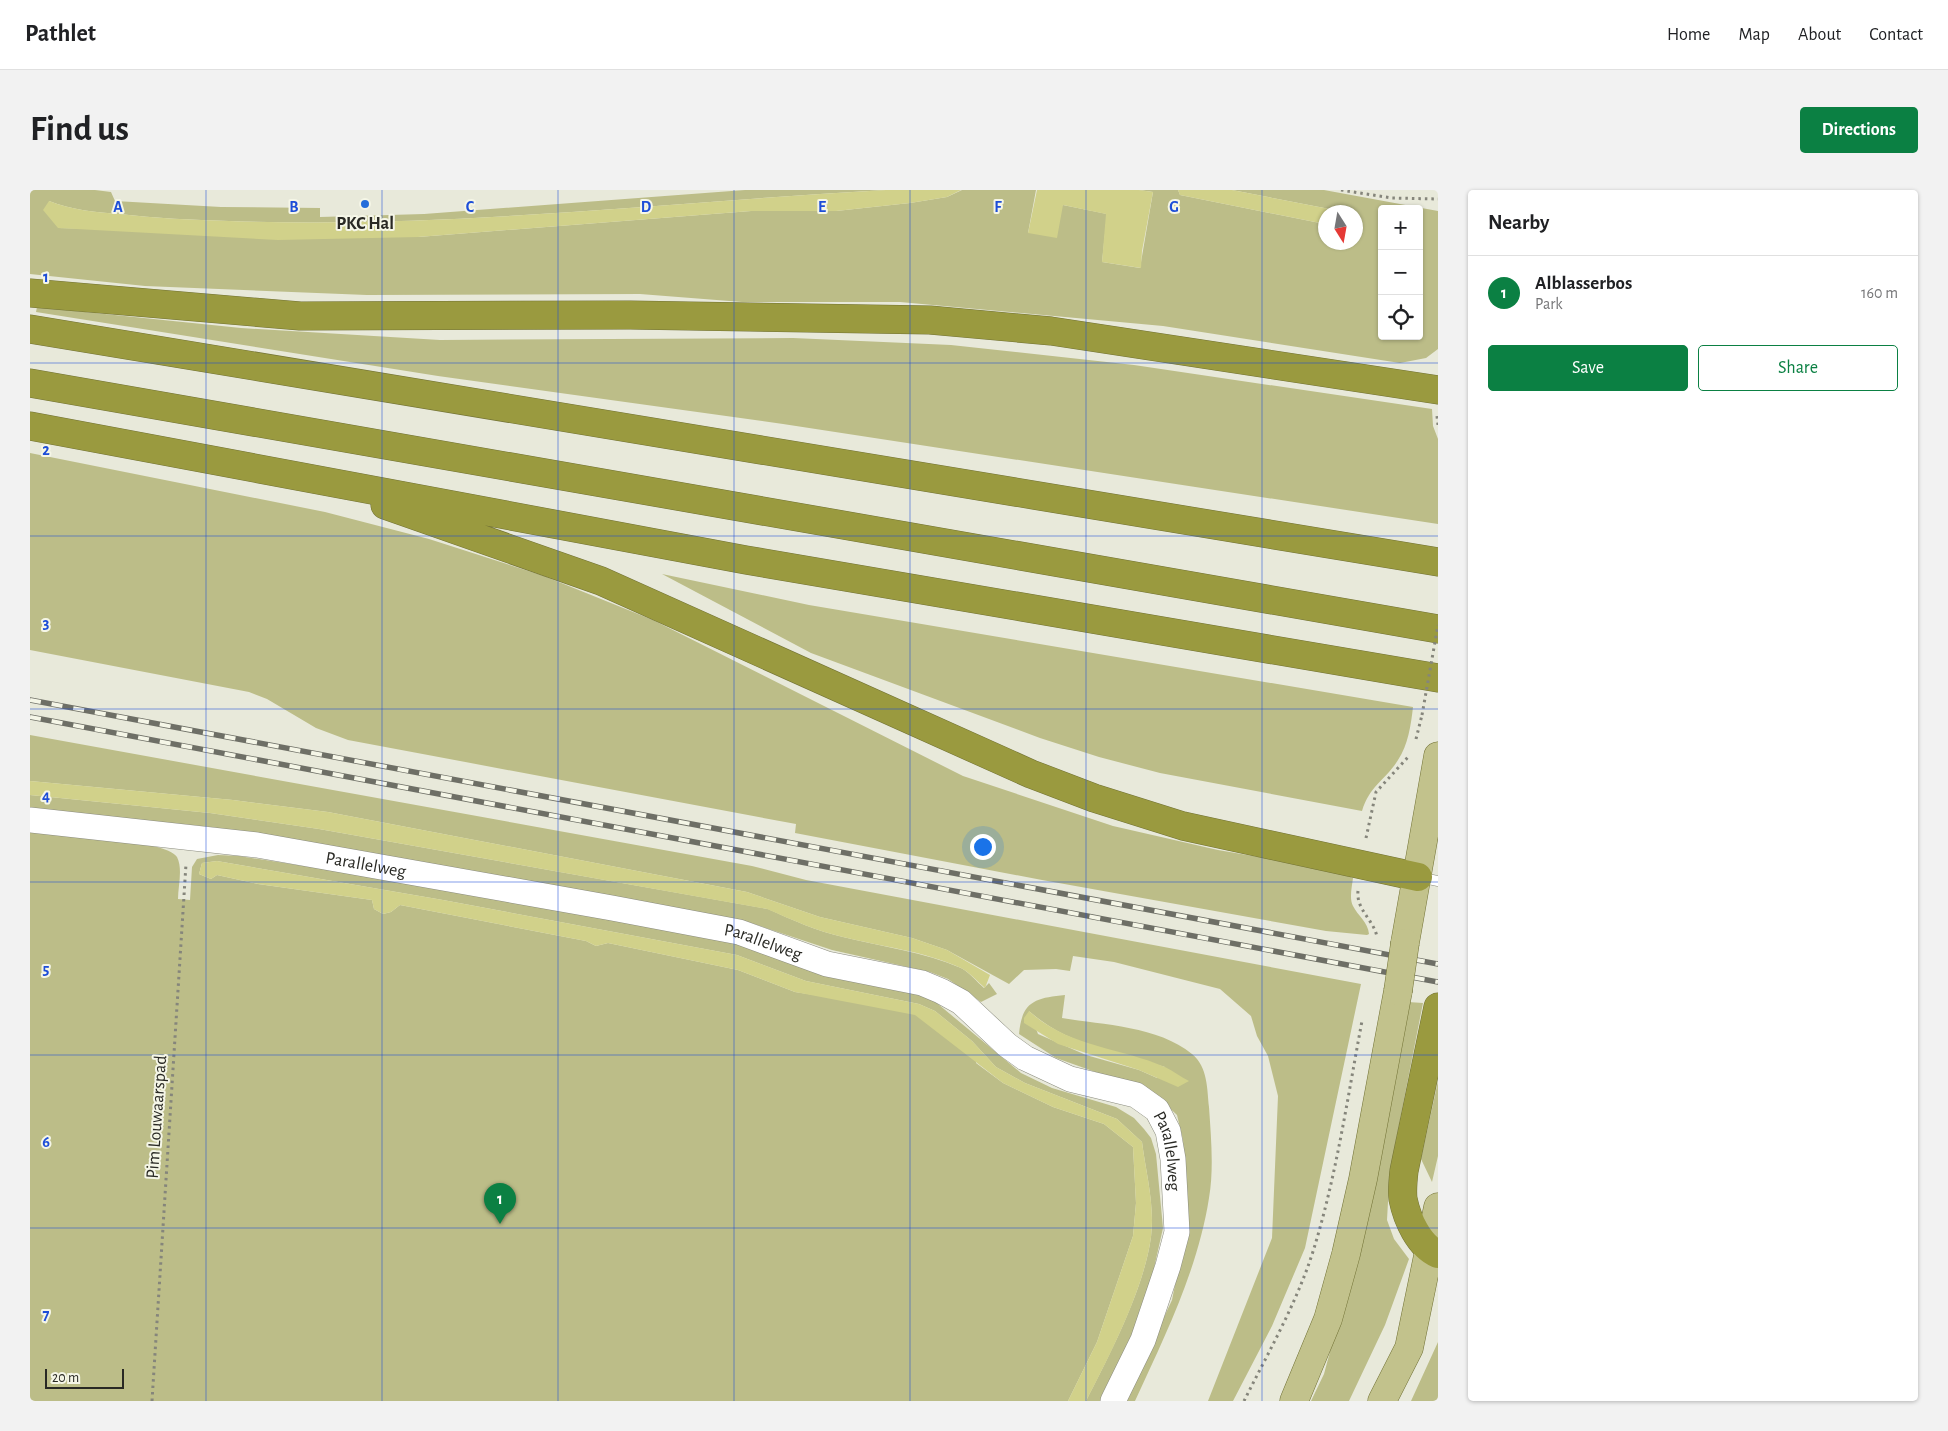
<!DOCTYPE html>
<meta charset="utf-8">
<style>
:root{--surface:#fff;--page:#f2f2f2;--text:#202124;--muted:#757577;--line:#e0e0e0;--accent:#0b8043}
body{margin:0;font-family:"Alegreya Sans",sans-serif;background:var(--page);color:var(--text)}
.controls{position:absolute;right:15px;top:15px;display:grid;overflow:hidden;border-radius:5px;box-shadow:0 1px 4px #0004}
.controls button{width:45px;height:45px;display:grid;place-items:center;padding:0;border:0;border-bottom:1px solid var(--line);background:var(--surface);color:var(--text);font:25px sans-serif}
.compass{position:absolute;left:1288px;top:15px;width:45px;height:45px;border-radius:50%;background:var(--surface);box-shadow:0 1px 4px #0004;rotate:169deg}
.scale{position:absolute;left:15px;bottom:12px;width:79px;box-sizing:border-box;padding-left:5px;border:2px solid #292924;border-top:0;font-size:14px;line-height:18px;white-space:nowrap;color:#292924;-webkit-text-stroke:4px #f5f6e7;paint-order:stroke}
.you{position:absolute;left:952px;top:656px;width:18px;height:18px;margin:-12px;border:4px solid #fff;border-radius:50%;background:#1a73e8;box-shadow:0 0 0 8px #1a73e833}
.badge{display:grid;place-items:center;width:32px;height:32px;border-radius:50%;background:var(--accent);color:#fff;font-size:16px;font-weight:700}
.pin{position:absolute;translate:-50% -41px;filter:drop-shadow(0 1px 2px #0008)}
.pin::after{content:'';position:absolute;top:26px;width:18px;height:15px;background:inherit;clip-path:polygon(0 0,100% 0,50% 100%)}
.list{margin:0;padding:0;list-style:none}
h2{display:flex;justify-content:space-between;align-items:center;height:65px;margin:0;padding:0 20px;font-size:21px}
h2 small{font-size:16px;font-weight:400;color:var(--muted)}
.list li{display:grid;grid-template-columns:32px 1fr auto;gap:15px;align-items:center;box-sizing:border-box;height:75px;padding:0 20px;border-top:1px solid var(--line)}
.list b{display:block;font-size:19px;white-space:nowrap}
.list p{margin:0;font-size:16px;white-space:nowrap;color:var(--muted)}
.list em{font-size:16px;font-style:normal;color:var(--muted)}
.actions{display:flex;gap:10px;padding:15px 20px}
.actions a{flex:1;padding:11px 0;border:1px solid var(--accent);border-radius:5px;text-align:center;font-size:18px;color:var(--accent)}
.actions .main{background:var(--accent);color:#fff}
.icon{flex:none;width:28px;height:28px;fill:none;stroke:currentColor;stroke-width:2;stroke-linecap:round;stroke-linejoin:round}
.map{position:relative;flex:none;width:1408px;height:1211px;overflow:hidden;border-radius:5px}
header{display:flex;align-items:center;gap:30px;box-sizing:border-box;height:70px;padding:0 25px;background:var(--surface);border-bottom:1px solid var(--line)}
header strong{font-size:24px}
nav{display:flex;gap:28px;margin-inline-start:auto;font-size:18px}
.intro{display:flex;align-items:center;justify-content:space-between;box-sizing:border-box;height:120px;padding:0 30px}
h1{margin:0;font-size:35px}
.button{padding:12px 22px;border-radius:5px;background:var(--accent);color:#fff;font-size:18px;font-weight:700}
main{display:flex;gap:30px;padding:0 30px}
aside{flex:1;background:var(--surface);border-radius:5px;box-shadow:0 1px 4px #0004}
.map>svg:first-child{display:block}
</style>
<header>
<strong>Pathlet</strong>
<nav><a>Home</a><a>Map</a><a>About</a><a>Contact</a></nav>
</header>
<div class="intro"><h1>Find us</h1><a class="button">Directions</a></div>
<main>
<div class="map">
<svg width="1408" height="1211" viewBox="0 0 1408 1211">
<rect width="100%" height="100%" fill="#e8e9da"/>
<path fill="#bcbd88" fill-rule="evenodd" d="M0 0H65L81 2 85 11 191 17 290 18V27L394 24 715 0H856C637 12 418 39 199 31 162 30 126 28 89 24 66 22 41 20 19 11L29 38 388 47 721 21H806L880 13 917 7 932 0H1006L998 43 1033 15 1077 24 1072 72 1110 78 1123 2 1109 0H1148L1150 5 1295 34 1296 52H1326V40L1331 38 1328 25 1326 22H1315L1202 0H1294L1408 21V159L1396 168 1370 173 1133 136 870 112H712L610 104 337 105 115 96 0 84ZM1352 19H1389V146H1352Z
M7 117 211 138 410 150 763 148 921 155 1104 175 1402 219 1403 236 1408 249V334L753 234 408 186 6 122Z
M0 263 295 322 399 349 514 386 623 430 933 586 1083 636 1188 660 1299 679 1323 688C1322 697 1319 708 1323 716 1328 726 1338 732 1339 744L1337 745 1296 741 1012 690 765 643 766 634 318 550 286 538 237 509 219 502 0 460Z
M632 384 779 415 1383 517C1381 535 1378 555 1368 570 1355 591 1340 595 1332 621L1130 583 1069 567 1010 548 781 463Z
M0 545 722 676 776 690 1331 794 1275 1058 1242 1136 1203 1211H1178L1242 1048 1248 906 1238 866 1227 846 1221 826 1190 799 1084 772 1043 766 1040 781 1026 779 994 780 979 794 917 760 882 748 790 727 717 702 298 622 203 610 0 591Z
M0 605 180 623 289 639 738 719C762 730 787 741 813 747 853 757 894 762 931 778 939 782 947 792 954 798L959 793 967 804 951 812 918 789 900 782 802 760 715 731 367 668 181 637 0 619Z
M0 642C24 644 136 649 147 667 153 679 148 696 148 709L160 710 162 677 167 669 188 665 209 666 351 688 686 749 717 757 791 784 865 799 902 809 991 883 1022 898 1086 917 1104 928 1114 939 1121 948 1126 964 1133 1038 1118 1105 1089 1180 1071 1211H1056C1080 1164 1114 1099 1121 1047 1125 1016 1116 983 1112 952L1087 929 995 893 966 877 942 851 905 821 889 814 776 791 707 765 413 710 187 671 172 673 169 684 181 689 187 685 228 694 342 710 344 719 353 724 361 722 370 715 556 751 566 756 578 753 708 780 765 802 881 820 946 858V873L973 893 1023 917 1074 934 1103 957 1106 1013 1103 1046 1067 1152 1038 1211H0Z
M1035 805 1032 828C1074 835 1128 836 1162 864 1178 877 1177 899 1179 917 1181 947 1184 979 1179 1008 1168 1079 1135 1146 1105 1211H1095L1142 1110 1157 1035 1153 950 1147 925 1129 908 1102 895 1026 868 989 844C992 812 1004 808 1035 805ZM999 821C1037 855 1089 863 1135 877L1127 888 1109 880 1056 865 1008 844Z
M1378 812 1393 813 1365 955 1358 1012 1357 1030 1364 1049 1379 1069 1355 1135 1319 1211H1281L1294 1184 1313 1113Z
M1408 891V966L1402 992 1391 969Z
M1408 1152V1211H1381Z"/>
<path fill="#d1d18a" d="M856 0H931L917 7 880 13 806 21H721L388 47 248 50 28 38 13 20 19 11C41 20 66 22 89 24 126 28 162 30 199 31 418 39 637 12 856 0Z
M1007 0H1109L1123 2 1112 61 1111 78 1072 72 1076 24 1033 15 1027 48 998 43Z
M1148 0H1202L1315 22H1296L1295 34 1150 5Z
M0 591 203 610 298 622 717 702 790 727 882 748 917 760 960 785 955 798C948 792 939 782 931 778 894 761 853 757 813 747 787 741 762 730 737 719L289 639 180 623 0 605Z
M187 671 413 710 707 765 776 791 889 814 905 821 942 851 966 877 995 893 1087 929 1112 952C1116 983 1125 1016 1121 1047 1114 1099 1080 1165 1056 1211H1038L1067 1152 1103 1046 1106 1013 1103 957 1074 934 1023 917 973 893 885 825 765 802 708 780 578 753 566 756 556 751 370 715 361 722 353 724 344 719 342 710 228 694 187 685 181 689 169 684 172 673Z
M999 821C1038 857 1089 857 1135 877 1143 881 1151 887 1159 891L1148 897 1109 880 1028 854 994 833V828Z"/>
<g fill="none" stroke-linecap="round" stroke-linejoin="round">
<defs>
<path id="service" d="M1389 687 1408 691"/>
<g id="tertiary">
<path id="s1" d="M0 630 227 655 582 718 709 742 797 774 892 793 911 801 931 812 977 855 995 868 1040 889 1106 905 1127 920 1138 941 1143 969 1147 1042 1138 1076 1113 1150 1083 1211"/>
</g>
<path id="primary" d="M1375 753 1408 566
M1264 1211 1298 1129 1316 1064 1333 989 1368 801
M1352 1211 1379 1158 1408 1017"/>
<path id="motorway" d="M0 103 270 126 600 125 900 130 1021 141 1408 200
M0 139 1408 372
M0 193 1408 439
M0 236 716 370 1408 488
M355 315 571 391 1001 584 1064 608 1153 636 1388 687
M1408 817 1374 981C1373 990 1372 1000 1373 1009 1377 1029 1389 1056 1408 1064"/>
</defs>
<use href="#service" stroke="#8b8c7f" stroke-width="11"/>
<use href="#tertiary" stroke="#8b8c7f" stroke-width="26"/>
<use href="#primary" stroke="#727236" stroke-width="29"/>
<use href="#motorway" stroke="#727236" stroke-width="29"/>
<path stroke="#85857b" stroke-width="3" stroke-dasharray="2.5 4" stroke-linecap="butt" d="M1311 0 1362 8 1408 9
M1407 226 1408 235
M1386 549 1392 525
M1336 648 1346 602 1379 566
M1328 701C1326 720 1344 730 1347 747
M122 1211 156 674
M1214 1211C1239 1161 1269 1109 1285 1055 1307 982 1318 905 1332 831"/>
<use href="#service" stroke="#fff" stroke-width="10"/>
<use href="#tertiary" stroke="#fff" stroke-width="25"/>
<use href="#primary" stroke="#c2c28c" stroke-width="28"/>
<use href="#motorway" stroke="#9a9a3f" stroke-width="28"/>
<defs>
<path id="rail" d="M0 510 1408 774
M0 527 1408 792"/>
</defs>
<use href="#rail" stroke="#6e6f66" stroke-width="5.5"/>
<use href="#rail" stroke="#f5f6e7" stroke-width="4" stroke-dasharray="11" stroke-linecap="butt"/>
<defs>
<path id="primary-bridge" d="M1368 801 1375 753"/>
</defs>
<use href="#primary-bridge" stroke="#727236" stroke-width="29" stroke-linecap="butt"/>
<path stroke="#85857b" stroke-width="3" stroke-dasharray="2.5 4" stroke-linecap="butt" d="M1392 525 1408 435"/>
<use href="#primary-bridge" stroke="#c2c28c" stroke-width="28"/>
</g>
<path fill="none" stroke="#1d4ed8" stroke-width="1" stroke-opacity="0.55" d="M176 0V1211M352 0V1211M528 0V1211M704 0V1211M880 0V1211M1056 0V1211M1232 0V1211M0 173H1408M0 346H1408M0 519H1408M0 692H1408M0 865H1408M0 1038H1408"/>
<circle fill="#256eda" stroke="#f5f6e7" stroke-width="2" cx="335" cy="14" r="5"/>
<g text-anchor="middle" stroke-width="4" stroke-linejoin="round" paint-order="stroke">
<g font-size="18" font-weight="bold" fill="#292924" stroke="#f5f6e7">
<text x="335" y="39">PKC Hal</text>
</g>
<g font-size="18" fill="#292924" stroke="#f5f6e7">
<text dy="6" stroke="none"><textPath href="#s1" startOffset="339">Parallelweg</textPath></text>
<text dy="6" stroke="none"><textPath href="#s1" startOffset="744">Parallelweg</textPath></text>
<text transform="translate(126 927) rotate(-86)" y="6">Pim Louwaarspad</text>
<text dy="6" stroke="none"><textPath href="#s1" startOffset="1224">Parallelweg</textPath></text>
</g>
</g>
<g font-size="16" text-anchor="middle" font-weight="bold" fill="#1d4ed8" stroke="#f5f6e7" stroke-width="4" stroke-linejoin="round" paint-order="stroke">
<text x="88" y="22">A</text>
<text x="264" y="22">B</text>
<text x="440" y="22">C</text>
<text x="616" y="22">D</text>
<text x="792" y="22">E</text>
<text x="968" y="22">F</text>
<text x="1144" y="22">G</text>
<text x="16" y="92">1</text>
<text x="16" y="265">2</text>
<text x="16" y="438">3</text>
<text x="16" y="611">4</text>
<text x="16" y="784">5</text>
<text x="16" y="957">6</text>
<text x="16" y="1130">7</text>
</g>
</svg>
<div class="controls">
<button>+</button>
<button>−</button>
<button><svg class="icon" aria-label="locate" viewBox="0 0 24 24"><circle cx="12" cy="12" r="6"/><path d="M12 2v4M12 18v4M2 12h4M18 12h4"/></svg></button>
</div>
<svg class="compass" viewBox="-18 -18 36 36"><path d="M0-13l5 13h-10z" fill="#e53935"/><path d="M0 13l5-13h-10z" fill="#757577"/></svg>
<div class="scale">20 m</div>
<div class="you"></div>
<div class="pin badge" style="left:470px;top:1034px">1</div>
</div>
<aside>
<h2>Nearby<small></small></h2>
<ul class="list">
<li><span class="badge">1</span><div><b>Alblasserbos</b><p>Park</p></div><em>160 m</em></li>
</ul>
<div class="actions"><a class="main">Save</a><a>Share</a></div>
</aside>
</main>
